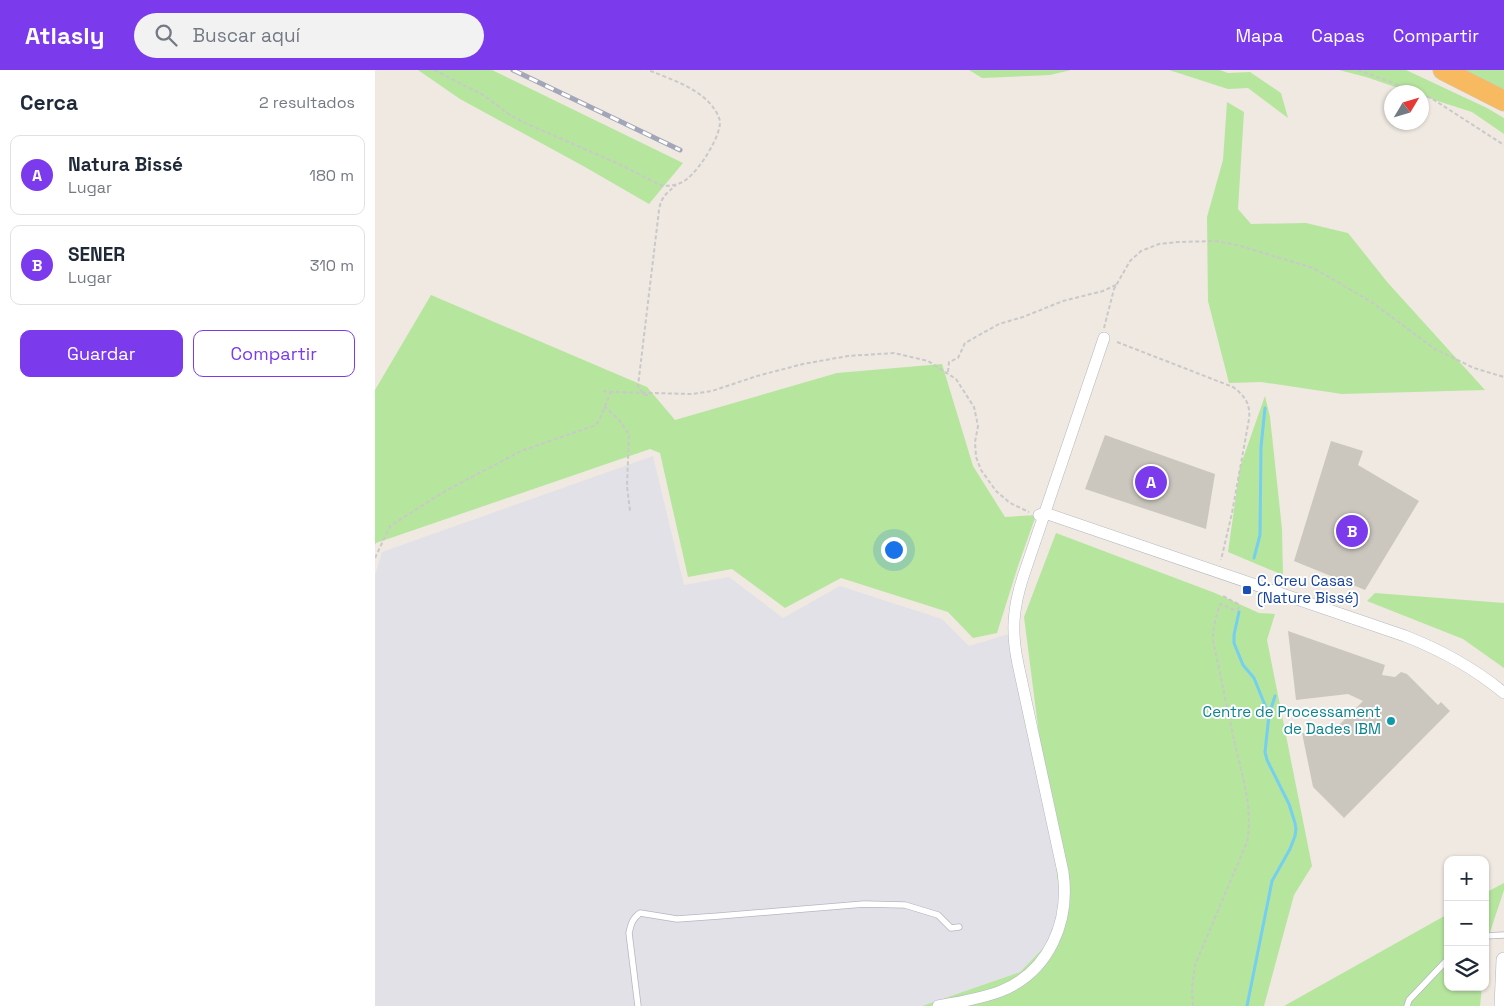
<!DOCTYPE html>
<html lang="es">
<meta charset="utf-8">
<style>
:root{--surface:#fff;--page:#f2f2f3;--text:#1f2937;--muted:#747a83;--line:#e0e1e3;--accent:#7c3aed}
body{margin:0;font-family:"Space Grotesk",sans-serif;background:var(--page);color:var(--text)}
.controls{position:absolute;right:15px;bottom:15px;display:grid;overflow:hidden;border-radius:10px;box-shadow:0 1px 4px #0004}
.controls button{width:45px;height:45px;display:grid;place-items:center;padding:0;border:0;border-bottom:1px solid var(--line);background:var(--surface);color:var(--text);font:25px sans-serif}
.compass{position:absolute;left:1009px;top:15px;width:45px;height:45px;border-radius:50%;background:var(--surface);box-shadow:0 1px 4px #0004;rotate:52deg}
.you{position:absolute;left:518px;top:479px;width:18px;height:18px;margin:-12px;border:4px solid #fff;border-radius:50%;background:#1a73e8;box-shadow:0 0 0 8px #1a73e833}
.badge{display:grid;place-items:center;width:32px;height:32px;border-radius:50%;background:var(--accent);color:#fff;font-size:16px;font-weight:700}
.pin{position:absolute;translate:-50% -50%;border:2px solid #fff;box-shadow:0 1px 5px #0006}
.list{margin:0;padding:0;list-style:none}
h2{display:flex;justify-content:space-between;align-items:center;height:65px;margin:0;padding:0 20px;font-size:21px}
h2 small{font-size:16px;font-weight:400;color:var(--muted)}
.list li{display:grid;grid-template-columns:32px 1fr auto;gap:15px;align-items:center;box-sizing:border-box;height:80px;margin:0 10px 10px;padding:0 10px;border:1px solid var(--line);border-radius:10px}
.list b{display:block;font-size:19px;white-space:nowrap}
.list p{margin:0;font-size:16px;white-space:nowrap;color:var(--muted)}
.list em{font-size:16px;font-style:normal;color:var(--muted)}
.actions{display:flex;gap:10px;padding:15px 20px}
.actions a{flex:1;padding:11px 0;border:1px solid var(--accent);border-radius:10px;text-align:center;font-size:18px;color:var(--accent)}
.actions .main{background:var(--accent);color:#fff}
.icon{flex:none;width:28px;height:28px;fill:none;stroke:currentColor;stroke-width:2;stroke-linecap:round;stroke-linejoin:round}
.map{position:relative;flex:none;width:1129px;height:936px;overflow:hidden}
header{display:flex;align-items:center;gap:30px;box-sizing:border-box;height:70px;padding:0 25px;background:var(--accent);color:#fff}
header strong{font-size:24px}
nav{display:flex;gap:28px;margin-inline-start:auto;font-size:18px}
.search{width:350px;height:45px;background:var(--page);display:flex;align-items:center;gap:12px;box-sizing:border-box;padding:0 18px;border-radius:28px;color:var(--muted);font-size:19px}
main{display:flex}
aside{flex:1;background:var(--surface)}
.map>svg:first-child{display:block}
</style>
<header>
<strong>Atlasly</strong>
<div class="search"><svg class="icon" aria-label="search" viewBox="0 0 24 24"><circle cx="10" cy="10" r="6"/><path d="M15 15l6 6"/></svg>Buscar aquí</div>
<nav><a>Mapa</a><a>Capas</a><a>Compartir</a></nav>
</header>
<main>
<aside>
<h2>Cerca<small>2 resultados</small></h2>
<ul class="list">
<li><span class="badge">A</span><div><b>Natura Bissé</b><p>Lugar</p></div><em>180 m</em></li>
<li><span class="badge">B</span><div><b>SENER</b><p>Lugar</p></div><em>310 m</em></li>
</ul>
<div class="actions"><a class="main">Guardar</a><a>Compartir</a></div>
</aside>
<div class="map">
<svg width="1129" height="936" viewBox="0 0 1129 936">
<rect width="100%" height="100%" fill="#efe9e1"/>
<path fill="#e3e1e8" d="M278 386 309 515 354 507 408 548 465 516 567 549 594 576 634 564 675 757 685 829 676 870 645 902 547 936H0V505L7 482Z"/>
<path fill="#b6e59e" d="M43 0H117L308 93 274 134 210 97 85 29Z
M594 0H696L675 5 607 8Z
M794 0H845L853 3 875 2 906 23 913 48 873 18 853 19Z
M964 0H1031L1112 38 1129 48V64L1097 42 1047 26 1046 22H1035L991 7Z
M1090 0H1129V20L1092 1Z
M852 32 869 42 863 139 876 154 931 153 973 163 1013 213 1110 320 967 324 886 312 854 313 833 231 832 147 848 90Z
M56 225 272 317 300 350 462 303 567 294 598 396 630 447 661 445 643 496 622 563 598 568 573 542 466 508 410 538 357 499 313 507 285 383 275 379 1 473 0 475V320Z
M890 326 895 347 907 459 908 505 853 482 865 397Z
M681 463 840 523 884 543 900 544 892 570 937 796 919 825 889 936H547L645 902 676 870 685 829 649 547Z
M1000 523 1129 533V598L1088 569 992 531Z
M1129 813V820L1110 877V823Z
M1073 844V917H1107L1105 936H909Z"/>
<g fill="none" stroke-linecap="round" stroke-linejoin="round">
<path stroke="#75cff0" stroke-width="3" d="M879 488 885 465 886 377 890 338
M864 542 859 565V573L868 595 879 608 894 645 890 682 892 690 914 734 920 753 921 759 920 766 915 779 897 811 872 936
M894 645 900 626"/>
</g>
<path fill="#cbc7bf" d="M730 365 840 404 831 459 710 419Z
M956 371 988 381 983 395 1044 431 990 520 919 491Z
M913 561 1010 595 1007 605 1020 607 1026 602 1032 604 1063 635 1066 632 1075 641 969 748 938 717 927 663 957 662 988 631 973 624 921 630Z"/>
<g fill="none" stroke-linecap="round" stroke-linejoin="round">
<defs>
<path id="service" d="M1110 866 1129 865
M263 936 254 863C256 854 257 849 265 843L302 849 344 846 489 834 530 835 563 845 576 858 584 857
M1032 936 1034 930 1073 889"/>
<path id="minor" d="M664 445 670 443 1030 566C1066 580 1099 598 1129 623
M563 936C583 932 606 929 626 921 675 901 695 851 688 802L643 594C636 562 638 538 648 507L729 268"/>
<path id="tertiary" d="M1127 936 1129 890"/>
<path id="trunk" d="M1068 0 1129 31"/>
</defs>
<use href="#service" stroke="#b4b7c1" stroke-width="7"/>
<use href="#minor" stroke="#b4b7c1" stroke-width="12"/>
<use href="#tertiary" stroke="#b4b7c1" stroke-width="16"/>
<use href="#trunk" stroke="#c9c9c9" stroke-width="21"/>
<path stroke="#c9c9c9" stroke-width="2" stroke-dasharray="4 2.5" stroke-linecap="butt" d="M59 0 108 25 135 45 148 52 246 95 285 115C295 117 305 115 313 108 324 100 350 61 344 48 334 21 298 10 273 0
M983 0 1043 22
M1046 24 1056 28 1129 75
M729 258 739 219 755 191 766 181 784 174 803 172 841 171 862 175 938 198 995 231 1060 279 1099 298 1129 307
M742 272 858 317C869 325 876 334 874 349L857 443 846 490
M573 302 574 292 583 288 590 273 624 254 648 247 688 231 728 221 741 215
M228 321 237 322 317 324 337 321 382 306 428 294 473 286 519 283 553 291 581 309 599 337 603 356 600 372 601 387 606 400 621 421 635 433 654 442
M273 325H269L263 316 284 140C286 127 291 124 301 115
M229 336 244 350 254 364 252 416 255 441
M0 488 15 456 72 420 146 381 221 355C228 345 230 334 236 322
M818 936 817 918 820 895 872 772C879 736 865 700 858 665 851 634 845 602 838 571 838 558 841 546 845 534L860 540 863 539 864 537 863 534 846 525"/>
<use href="#service" stroke="#fff" stroke-width="5.5"/>
<use href="#minor" stroke="#fff" stroke-width="11"/>
<use href="#tertiary" stroke="#fff" stroke-width="15"/>
<use href="#trunk" stroke="#f8ba60" stroke-width="20"/>
<defs>
<path id="rail" d="M138 0 305 80"/>
</defs>
<use href="#rail" stroke="#a3a6b8" stroke-width="5"/>
<use href="#rail" stroke="#fff" stroke-width="3" stroke-dasharray="9" stroke-linecap="butt"/>
</g>
<rect fill="#1a4fb4" stroke="#fff" stroke-width="2" x="867" y="515" width="10" height="10" rx="2.5"/>
<circle fill="#0f9aa8" stroke="#fff" stroke-width="2" cx="1016" cy="651" r="5"/>
<g text-anchor="middle" stroke-width="4" stroke-linejoin="round" paint-order="stroke">
<g font-size="15" fill="#164399" stroke="#fff" text-anchor="start">
<text x="882" y="516">C. Creu Casas<tspan x="882" dy="17">(Nature Bissé)</tspan></text>
</g>
<g font-size="15" fill="#0d838f" stroke="#fff" text-anchor="end">
<text x="1006" y="647">Centre de Processament<tspan x="1006" dy="17">de Dades IBM</tspan></text>
</g>
</g>
</svg>
<div class="controls">
<button>+</button>
<button>−</button>
<button><svg class="icon" aria-label="layers" viewBox="0 0 24 24"><path d="M12 4l9 5-9 5-9-5zM3 14l9 5 9-5"/></svg></button>
</div>
<svg class="compass" viewBox="-18 -18 36 36"><path d="M0-13l5 13h-10z" fill="#e53935"/><path d="M0 13l5-13h-10z" fill="#747a83"/></svg>
<div class="you"></div>
<div class="pin badge" style="left:776px;top:412px">A</div>
<div class="pin badge" style="left:977px;top:461px">B</div>
</div>
</main>
